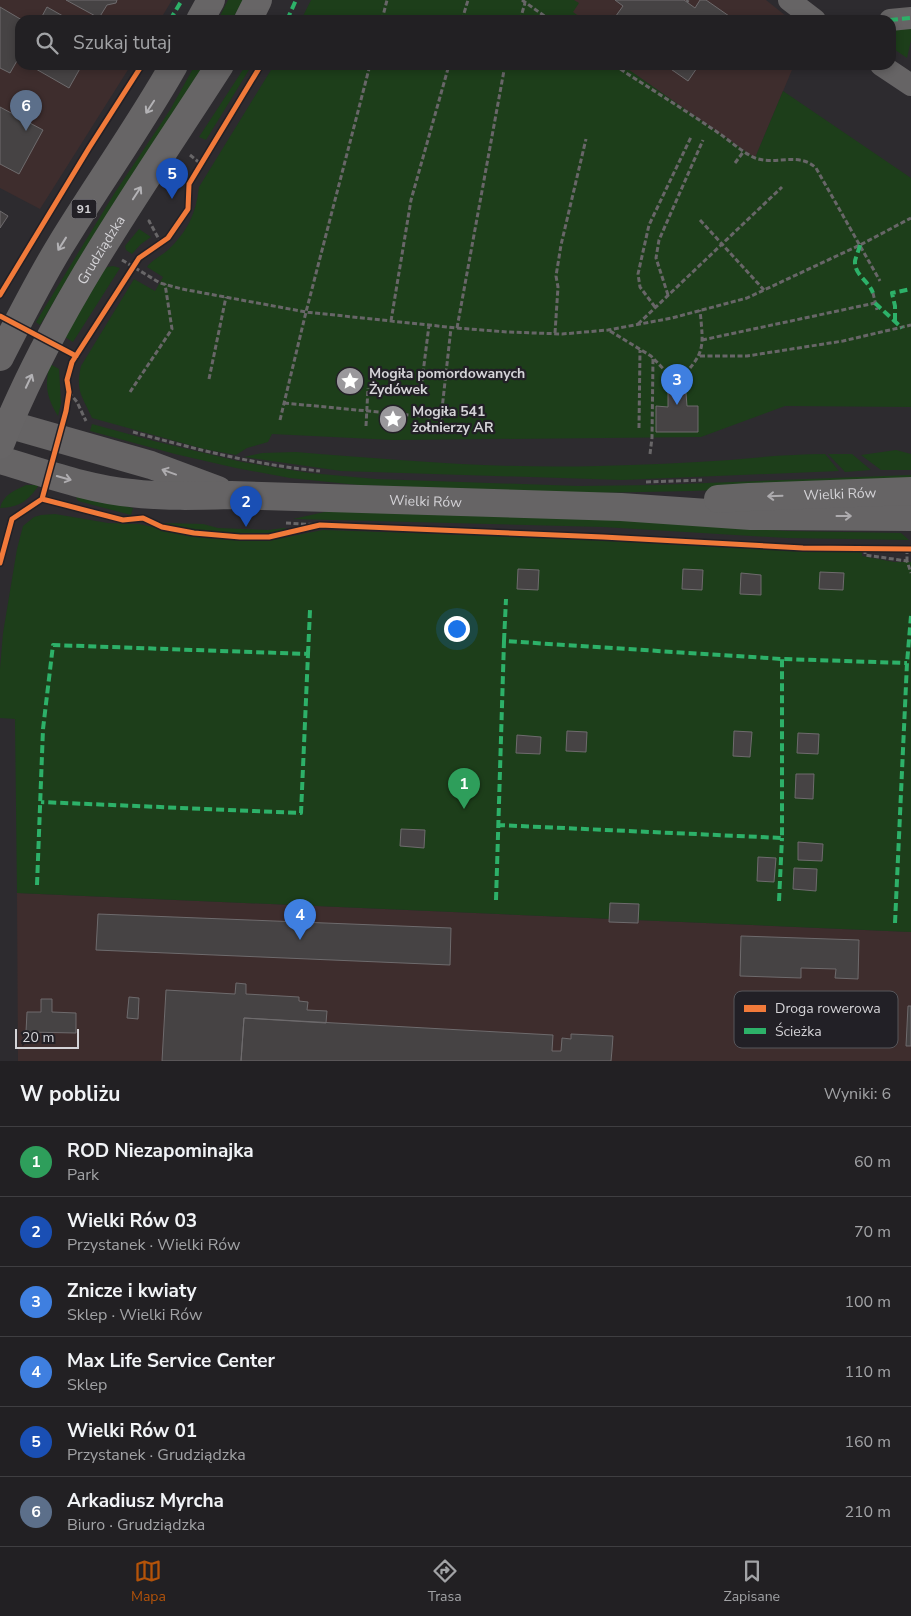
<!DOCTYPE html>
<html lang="pl">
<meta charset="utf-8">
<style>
:root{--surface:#222023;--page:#2a282b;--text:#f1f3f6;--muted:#a2a3a6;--line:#3f3e41;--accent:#b45309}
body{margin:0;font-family:"Nunito Sans",sans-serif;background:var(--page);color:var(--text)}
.scale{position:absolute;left:15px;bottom:12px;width:64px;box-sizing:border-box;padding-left:5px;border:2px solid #d4d3d7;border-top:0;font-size:14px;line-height:18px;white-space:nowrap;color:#d4d3d7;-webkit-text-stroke:4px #222026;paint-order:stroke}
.you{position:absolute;left:456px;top:628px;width:18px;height:18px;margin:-12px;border:4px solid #fff;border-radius:50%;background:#1a73e8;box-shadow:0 0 0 8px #1a73e833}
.badge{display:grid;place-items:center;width:32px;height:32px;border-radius:50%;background:var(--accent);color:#fff;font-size:16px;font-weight:700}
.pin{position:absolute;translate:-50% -41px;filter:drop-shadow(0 1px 2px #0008)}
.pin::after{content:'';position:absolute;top:26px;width:18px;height:15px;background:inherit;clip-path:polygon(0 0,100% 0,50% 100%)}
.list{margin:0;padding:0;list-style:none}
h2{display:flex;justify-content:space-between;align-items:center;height:65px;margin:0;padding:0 20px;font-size:21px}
h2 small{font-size:16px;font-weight:400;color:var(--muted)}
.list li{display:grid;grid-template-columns:32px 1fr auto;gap:15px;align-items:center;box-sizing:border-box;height:70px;padding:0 20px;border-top:1px solid var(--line)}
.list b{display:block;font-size:19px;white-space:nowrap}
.list p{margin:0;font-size:16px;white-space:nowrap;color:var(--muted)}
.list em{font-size:16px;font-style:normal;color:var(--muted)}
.icon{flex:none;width:28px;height:28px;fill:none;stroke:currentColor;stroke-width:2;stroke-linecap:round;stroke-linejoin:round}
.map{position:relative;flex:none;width:911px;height:1061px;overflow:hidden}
.search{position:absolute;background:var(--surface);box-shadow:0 2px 8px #0003;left:15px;right:15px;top:15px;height:55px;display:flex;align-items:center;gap:12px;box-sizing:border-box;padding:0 18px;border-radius:15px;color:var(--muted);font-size:19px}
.sheet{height:485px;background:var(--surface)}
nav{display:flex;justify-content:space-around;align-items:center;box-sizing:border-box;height:70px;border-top:1px solid var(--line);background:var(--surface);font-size:14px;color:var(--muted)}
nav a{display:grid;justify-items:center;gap:2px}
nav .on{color:var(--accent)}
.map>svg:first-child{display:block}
</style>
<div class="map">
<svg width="911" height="1061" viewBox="0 0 911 1061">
<rect width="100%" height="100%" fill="#2d2b2f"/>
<path fill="#3e2d2d" d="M0 0H172L160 20H20V65H131L40 209 0 188Z
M526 0H766L791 20H556Z
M622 65H794L755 158Z
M17 893 911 932V1061H18Z"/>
<path fill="#1d3e1a" d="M228 0H243L232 20H218Z
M311 0H574L579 3 573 12 584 20H301Z
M911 25V40L907 58 891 47V26Z
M195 65H205L80 258 40 325 36 322 114 194 170 110Z
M246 65H252L206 140 199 137Z
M274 65H622L755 158 783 91 911 178V407L785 406 701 437 393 440 272 434 268 442 247 448 236 455 204 449 92 418C83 397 75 392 81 366L134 279 155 291 163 277 147 267C153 259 161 256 168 250 188 231 196 213 199 187Z
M139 229 151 237 141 244 132 254 126 250 125 246Z
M113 266 120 268 73 342 65 337 103 272 107 267Z
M50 364 59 369 61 403 58 416C47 398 44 385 50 364Z
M92 424 154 441 242 462 310 473 376 479 578 486 656 485 911 475V482L691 491 591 493 358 485 290 478 236 468 175 454 90 431Z
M896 450 911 454V470H881L861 455Z
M296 452C396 460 497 469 598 466 642 465 687 463 730 460 762 457 793 454 825 454L839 471 622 480 341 471 244 457 262 453Z
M828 454H852L871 470 845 472Z
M26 485H39C28 501 20 507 0 508 3 495 15 490 26 485Z
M74 493 133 508 131 515 78 501Z
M329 511 604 519 787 531 901 533 909 540 787 538 603 527 293 519Z
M55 514 108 523 139 524 207 538 271 540 323 530 619 540 811 551 862 552V556L894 562H911V932L17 893 15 719 0 718V669L3 633 17 549 23 526 34 517 41 515Z
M161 523 203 524 218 528 268 530 284 528 293 530C251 541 202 534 161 523Z"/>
<path fill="#464344" stroke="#6e6b6d" d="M66 0H117L116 3 107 5 99 18Z
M615 0H684L695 8 700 0H706L729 16 728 20H613L623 6Z
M0 7 22 20H20V60L18 59 10 73 0 68Z
M47 7 70 20H40Z
M29 65H82L69 88Z
M665 65H699L688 81Z
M0 107 43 130 19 174 0 164Z
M0 211 8 216 0 228Z
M668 392 686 393 687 406H698V432H656V406L668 407Z
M518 569 539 570 538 590 517 589Z
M683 569 703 570 702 590 682 589Z
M820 572 844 573 843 590 819 589Z
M741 573 761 575V595L740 594Z
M567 731 587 732 586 752 566 751Z
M734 731 752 732 750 757 733 756Z
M798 733 819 734 818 754 797 753Z
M517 735 541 737 540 754 516 753Z
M796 774H814L813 799 795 798Z
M401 829 425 830 424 848 400 846Z
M798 842 823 844 822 861 798 860Z
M758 857 776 858 774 882 757 881Z
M794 868 817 869 816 891 793 889Z
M610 903 639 904 638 923 609 922Z
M98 914 451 928 450 965 96 950Z
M741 936 859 940 858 979 835 978 836 969 801 968V978L740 976Z
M236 983 246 984V994L299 997V1001L308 1002 307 1010 327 1011 326 1023 244 1018 241 1061H162L166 990 235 994Z
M129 997 139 998 138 1019 127 1018Z
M41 999H52V1012L76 1013V1033L26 1032 27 1012H41Z
M908 1006H911V1046H906Z
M244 1018 553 1035 552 1051H561L562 1038 571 1039V1034L613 1036 612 1050 611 1061H241Z"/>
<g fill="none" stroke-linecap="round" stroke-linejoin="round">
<path stroke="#686668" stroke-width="3" stroke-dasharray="5 2.5" stroke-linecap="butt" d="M522 0 550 20
M687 2 688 0
M382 20 387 0
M462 20 468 0
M520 20 525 3
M614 65C649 88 685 110 720 134 730 141 740 150 751 156 772 168 797 150 816 168L880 281
M190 155 201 164
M735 163 744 151
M150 220 149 221 161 243
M700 220 764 290
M122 260 160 283 182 289 306 312 457 328 507 332 562 334 608 330 672 318 747 298 860 245 911 218
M873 293 877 310
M668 295 656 258 659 240 703 140
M655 307 640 287 638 274 649 225 691 137
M391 321 411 200 449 65
M638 324 782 187
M457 328 505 65
M610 331 651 356 677 383C705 352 704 351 700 310
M555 333 558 287 556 276 561 245 586 139
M702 340 875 303
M700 356H747L843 341 911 325
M209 379 226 297
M422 381 429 325
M69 392 77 402 86 421
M130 392 172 329 165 284
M284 403 441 418 451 328
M280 420 306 312 370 65
M366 426 368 388
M639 428 640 350
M133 432C195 449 256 465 320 471
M650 454 652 438 653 358
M646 482 702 480
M286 523 320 525
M865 549V555L907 561 911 573
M907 549V561"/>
<path stroke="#666465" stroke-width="22" d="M789 0 815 20
M890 20 911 18
M881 65 911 85"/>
<g stroke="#666465" stroke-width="28">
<path d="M0 422 151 465 218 490"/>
<path id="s1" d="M0 460C42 472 87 489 131 493 164 497 197 496 231 495L621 507 751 516 911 517"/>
<path id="s2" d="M718 499 749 497 911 491"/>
</g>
<g stroke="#676566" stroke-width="28">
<path d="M200 20 211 0"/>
<path d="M248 20 258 0"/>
<path d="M0 357C19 320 38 282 60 246 97 185 139 127 174 65"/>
<path id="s3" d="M0 445C54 308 141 188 220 65"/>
</g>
<path stroke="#2db169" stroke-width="4" stroke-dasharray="8 4" stroke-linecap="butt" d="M170 20 182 0
M287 20 296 0
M890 20 911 18
M860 245C859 250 856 256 855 261 854 275 869 281 873 293
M875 303 902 328
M895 321V306L892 293 911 289
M504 641 506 599
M308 654 310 610
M497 825 782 838V659
M37 885 43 729 53 645 308 654 301 813 41 802
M496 900 504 641 782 659 907 663
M779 901 782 838
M895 923 907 663 911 616"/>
<defs>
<path id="cycleway" d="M0 295 89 148 142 65
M0 316 76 356
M42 499 123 520 143 518 162 527 194 533 240 537H269L320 525 603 537 803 548 911 549
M0 563 12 519 42 499 66 411 69 392 67 380 72 362 139 258 168 238 188 209 189 184 261 65"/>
</defs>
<use href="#cycleway" stroke="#222026" stroke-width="8"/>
<use href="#cycleway" stroke="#f17a3a" stroke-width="5"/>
</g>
<defs><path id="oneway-shaft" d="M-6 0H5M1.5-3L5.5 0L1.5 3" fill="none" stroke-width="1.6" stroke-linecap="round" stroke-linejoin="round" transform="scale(1.25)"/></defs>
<g stroke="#b3b2b5">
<use href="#oneway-shaft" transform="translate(150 107) rotate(123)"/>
<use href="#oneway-shaft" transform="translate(137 193) rotate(-57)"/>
<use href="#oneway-shaft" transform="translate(62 244) rotate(122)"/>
<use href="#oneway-shaft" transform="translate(29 381) rotate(-65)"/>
</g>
<g stroke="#aeacaf">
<use href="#oneway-shaft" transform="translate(169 472) rotate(-160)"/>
<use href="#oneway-shaft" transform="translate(64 478) rotate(16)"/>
<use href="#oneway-shaft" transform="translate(775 496) rotate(178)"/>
<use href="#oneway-shaft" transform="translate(844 516)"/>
</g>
<defs>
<symbol id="sight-disc" viewBox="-11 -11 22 22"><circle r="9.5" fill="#9a989c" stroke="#222026"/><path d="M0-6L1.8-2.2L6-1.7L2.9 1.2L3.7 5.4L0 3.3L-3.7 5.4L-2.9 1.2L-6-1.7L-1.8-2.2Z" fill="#fff"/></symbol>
</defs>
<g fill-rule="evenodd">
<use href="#sight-disc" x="334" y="365" width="32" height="32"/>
<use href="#sight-disc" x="377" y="403" width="32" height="32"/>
</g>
<g text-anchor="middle" stroke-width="4.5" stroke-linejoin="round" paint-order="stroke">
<rect fill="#222026" stroke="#9f9da2" stroke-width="1" x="71.5" y="199.5" width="25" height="19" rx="4"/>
<g font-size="12" font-weight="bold" fill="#d4d3d7">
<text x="84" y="213">91</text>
</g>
<g font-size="14" fill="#d4d3d7" stroke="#222026">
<text dy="5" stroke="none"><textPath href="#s3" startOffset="220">Grudziądzka</textPath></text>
<text dy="5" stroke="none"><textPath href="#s2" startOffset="122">Wielki Rów</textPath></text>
<text dy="5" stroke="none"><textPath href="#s1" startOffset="430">Wielki Rów</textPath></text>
</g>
<g font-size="14" font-weight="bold" fill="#d4d3d7" stroke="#222026" text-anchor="start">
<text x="369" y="378">Mogiła pomordowanych<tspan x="369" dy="16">Żydówek</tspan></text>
<text x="412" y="416">Mogiła 541<tspan x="412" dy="16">żołnierzy AR</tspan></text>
</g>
</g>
<rect x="734" y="991" width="164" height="57" rx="8" fill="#222026" stroke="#57565b" stroke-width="1"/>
<rect x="744" y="1005" width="22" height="7" fill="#f17a3a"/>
<rect x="744" y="1028" width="22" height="6" fill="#2db169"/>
<g font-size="14" fill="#d4d3d7">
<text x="775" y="1013">Droga rowerowa</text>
<text x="775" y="1036">Ścieżka</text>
</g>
</svg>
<div class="scale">20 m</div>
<div class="you"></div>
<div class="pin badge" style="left:464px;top:809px;background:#2e9e5b">1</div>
<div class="pin badge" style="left:246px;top:527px;background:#1a4fb4">2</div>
<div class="pin badge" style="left:677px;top:405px;background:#3f7fe0">3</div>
<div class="pin badge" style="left:300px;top:940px;background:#3f7fe0">4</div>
<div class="pin badge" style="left:172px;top:199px;background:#1a4fb4">5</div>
<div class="pin badge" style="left:26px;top:131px;background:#5c6f8a">6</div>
<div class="search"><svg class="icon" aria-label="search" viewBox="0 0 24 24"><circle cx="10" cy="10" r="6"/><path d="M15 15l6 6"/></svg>Szukaj tutaj</div>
</div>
<section class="sheet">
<h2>W pobliżu<small>Wyniki: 6</small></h2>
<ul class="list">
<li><span class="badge" style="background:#2e9e5b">1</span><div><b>ROD Niezapominajka</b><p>Park</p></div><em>60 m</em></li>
<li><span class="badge" style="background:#1a4fb4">2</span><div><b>Wielki Rów 03</b><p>Przystanek · Wielki Rów</p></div><em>70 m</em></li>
<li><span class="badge" style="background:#3f7fe0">3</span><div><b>Znicze i kwiaty</b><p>Sklep · Wielki Rów</p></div><em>100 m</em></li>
<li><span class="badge" style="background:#3f7fe0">4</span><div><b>Max Life Service Center</b><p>Sklep</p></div><em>110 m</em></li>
<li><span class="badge" style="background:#1a4fb4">5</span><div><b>Wielki Rów 01</b><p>Przystanek · Grudziądzka</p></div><em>160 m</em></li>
<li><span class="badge" style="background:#5c6f8a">6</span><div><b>Arkadiusz Myrcha</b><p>Biuro · Grudziądzka</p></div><em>210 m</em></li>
</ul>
</section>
<nav>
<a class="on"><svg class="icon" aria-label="map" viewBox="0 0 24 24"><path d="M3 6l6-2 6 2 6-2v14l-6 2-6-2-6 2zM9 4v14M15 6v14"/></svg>Mapa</a>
<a><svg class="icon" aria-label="directions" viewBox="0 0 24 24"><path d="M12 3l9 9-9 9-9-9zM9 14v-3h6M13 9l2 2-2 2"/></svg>Trasa</a>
<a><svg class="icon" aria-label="saved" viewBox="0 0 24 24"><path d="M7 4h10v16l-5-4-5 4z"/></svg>Zapisane</a>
</nav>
